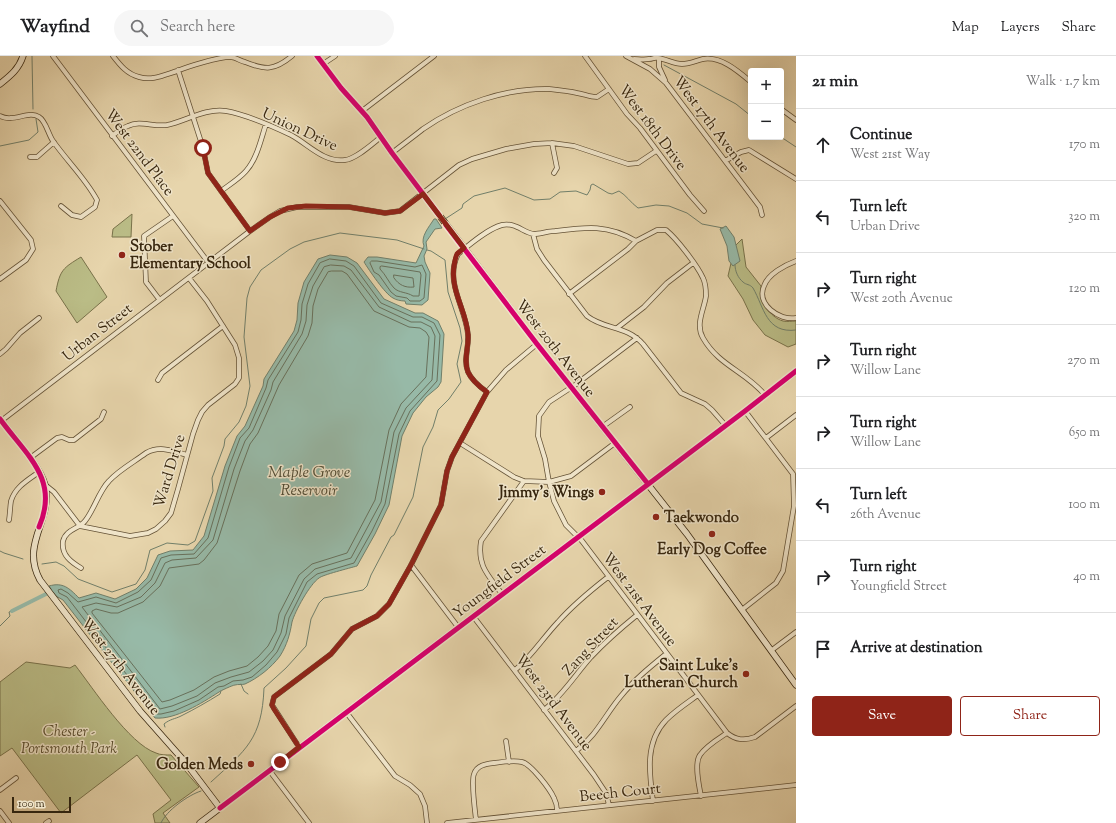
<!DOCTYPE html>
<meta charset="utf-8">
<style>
:root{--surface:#fff;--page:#f6f6f6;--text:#202124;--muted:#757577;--line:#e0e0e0;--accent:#8f2418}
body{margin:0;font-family:"Sorts Mill Goudy",serif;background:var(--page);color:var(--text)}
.controls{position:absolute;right:12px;top:12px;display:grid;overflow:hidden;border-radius:4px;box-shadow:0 4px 16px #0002}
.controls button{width:36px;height:36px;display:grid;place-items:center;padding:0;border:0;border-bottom:1px solid var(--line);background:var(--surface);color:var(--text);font:20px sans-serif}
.scale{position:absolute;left:12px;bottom:10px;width:59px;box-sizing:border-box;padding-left:4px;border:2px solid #38270f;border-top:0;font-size:11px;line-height:14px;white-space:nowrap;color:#38270f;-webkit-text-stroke:3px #efe4c9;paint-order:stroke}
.stop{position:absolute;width:12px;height:12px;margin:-9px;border:3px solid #8f2418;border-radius:50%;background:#fff}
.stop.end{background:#8f2418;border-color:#fff;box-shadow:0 1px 4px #0008}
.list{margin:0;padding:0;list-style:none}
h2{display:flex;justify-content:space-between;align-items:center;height:52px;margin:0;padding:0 16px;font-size:17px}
h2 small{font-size:13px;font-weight:400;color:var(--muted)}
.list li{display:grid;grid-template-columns:26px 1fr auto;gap:12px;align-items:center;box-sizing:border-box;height:72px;padding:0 16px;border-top:1px solid var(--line)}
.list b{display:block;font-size:15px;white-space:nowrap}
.list p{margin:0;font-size:13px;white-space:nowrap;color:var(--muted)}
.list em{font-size:13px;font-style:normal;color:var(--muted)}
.actions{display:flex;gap:8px;padding:12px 16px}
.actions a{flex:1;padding:9px 0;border:1px solid var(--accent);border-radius:4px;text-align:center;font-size:14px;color:var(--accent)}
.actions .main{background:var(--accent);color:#fff}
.icon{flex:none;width:22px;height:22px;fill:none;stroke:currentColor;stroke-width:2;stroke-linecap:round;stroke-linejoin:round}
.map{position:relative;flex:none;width:796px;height:767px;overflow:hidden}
header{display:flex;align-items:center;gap:24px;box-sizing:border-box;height:56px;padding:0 20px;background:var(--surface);border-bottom:1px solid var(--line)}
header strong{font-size:19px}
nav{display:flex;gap:22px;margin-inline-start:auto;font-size:14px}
.search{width:280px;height:36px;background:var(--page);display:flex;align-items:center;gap:10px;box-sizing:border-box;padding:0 14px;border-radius:22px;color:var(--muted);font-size:15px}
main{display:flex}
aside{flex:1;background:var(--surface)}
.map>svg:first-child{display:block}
</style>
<header>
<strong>Wayfind</strong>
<div class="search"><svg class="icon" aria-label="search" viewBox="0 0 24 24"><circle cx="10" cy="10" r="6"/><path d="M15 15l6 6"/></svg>Search here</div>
<nav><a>Map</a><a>Layers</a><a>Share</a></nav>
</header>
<main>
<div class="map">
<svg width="796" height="767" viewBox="0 0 796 767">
<rect width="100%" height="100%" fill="#e7d5ac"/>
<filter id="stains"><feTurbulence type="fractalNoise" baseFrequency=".005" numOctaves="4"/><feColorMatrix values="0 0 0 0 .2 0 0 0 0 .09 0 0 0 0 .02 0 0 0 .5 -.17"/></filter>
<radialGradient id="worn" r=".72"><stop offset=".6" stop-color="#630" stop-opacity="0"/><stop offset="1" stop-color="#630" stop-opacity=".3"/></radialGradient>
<path fill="#babc86" stroke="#79724a" d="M132 158 131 181H112L113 173Z
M742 183 746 211 761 230C760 244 769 261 783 265 787 266 792 265 796 265V288L788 291 765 279 753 264 743 243 728 220 735 190Z
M81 201 107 241 77 267 56 235C60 214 63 212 81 201Z
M26 606 70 612 75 609C93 632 129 688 156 697 160 699 166 699 171 699L199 731 163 757 170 767H155L153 758 171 744 137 699 61 757 12 692 0 700V626Z"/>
<path fill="#97b9a7" stroke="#717f6a" d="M434 163H436L442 172 435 173 426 186 427 193 424 200 425 206 430 217 428 244 422 249 406 248 405 245C401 245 396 244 393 242 385 238 369 214 364 206L368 201H377L416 207 424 190C420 181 429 171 434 163Z
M726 170 734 181 740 205 733 210 729 205 727 190 720 173Z
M330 199 347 201 357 207 384 243 415 257H423L438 265 444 278 441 326 438 331 426 341 413 357 402 380 389 449 375 478 357 510C350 512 322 519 319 522 310 528 295 555 292 566 290 578 287 589 280 600 271 612 258 622 245 628 242 629 238 628 235 629 233 629 220 635 219 636 202 647 175 664 155 662L63 544 56 540 49 530C63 526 69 532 79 542L96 537 115 543 136 533 147 522 158 499 170 495 193 494 204 480 225 410 237 380 245 370 263 330 264 323 294 275 297 264 298 247 304 226 318 203Z"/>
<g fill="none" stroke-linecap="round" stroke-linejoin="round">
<path stroke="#68705b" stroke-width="1" d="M330 203 346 205 354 210 381 247 413 261H422L434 267 440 279 437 325 410 355 399 378 385 448 372 475 354 507 317 518 307 526 289 562 286 578 277 596 266 609 252 621 243 624 233 625 224 630 218 631 199 644 174 655 161 658H157L67 541 59 537 58 534 61 533 68 537 78 546 96 541 116 547 138 536 151 524 161 502 171 499 194 498 208 482 229 411 240 382 249 372 266 332 268 324 298 276 301 264 302 248 308 228 320 207Z
M372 205H377L415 211 422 209 426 218 424 242 420 245H410L407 242 396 240 391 236 379 219 374 216 370 207Z
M331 209 344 210 351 214 379 251 411 266H421L431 271 435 280 432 324 406 352 394 376 381 446 351 502 315 513 304 523 285 560 281 577 273 594 263 605 249 616 231 621 215 627 197 640 172 650 160 653 82 551 96 547 117 551 141 541 155 527 165 507 172 504 196 502 213 484 234 413 245 385 253 374 271 334 273 326 302 278 306 265 307 249 313 230 324 211Z
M382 210 420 216 421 219 419 240H413C407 236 399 237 394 232 389 227 386 219 380 213V211Z
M332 215H342L347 218 374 255 409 271 420 272 426 276 429 281 426 321 401 348 389 374 375 444 347 497 312 508 299 519 279 558 276 575 268 590 258 601 247 610 229 615 214 621 194 634 170 644 162 646 92 557V555L96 553 111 557H118L143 546 160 530 169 512 199 508 204 504 217 487 240 415 250 388 258 377 279 329 308 280 312 267 313 250 318 233 328 216Z
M394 219 413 222 414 231C405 232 399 229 394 222Z"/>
<path stroke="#717f6a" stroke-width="1" d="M32 0 33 53
M664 9 736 48 751 60
M781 81 796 91
M0 90 29 84 38 76 36 63
M445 163 462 152 463 148 474 140 505 132 534 144 550 143 560 136 576 135 587 139 590 134 591 129 593 128 608 137 612 138 619 135C626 139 631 147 638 152L656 149 669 150 687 157 702 168 723 172
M735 209C735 215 738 222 743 226 746 229 750 228 753 232 764 251 766 278 796 274
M0 495 4 497 23 503
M42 508 56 506 64 510 78 523 112 536 136 528 145 514 150 494 167 487 188 489 195 485 213 435 212 422 224 390 225 383 239 366 246 350 250 330 244 281 247 242 250 231 261 214 290 193 304 186 340 177 397 184 424 193
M0 570 10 560 9 556 12 555
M241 628 244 635 248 638
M165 671 164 668C170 663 175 663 181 660 195 653 207 646 220 638L221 635
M211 726C246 694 262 683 264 632L286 612 306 590 311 563 319 547 324 542 363 534 367 530 371 519 391 481 394 479 413 441 423 391 433 371 438 354 449 343 461 326 457 308 462 285 460 272 448 236 445 204 431 195 427 194
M161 767C166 755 188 739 201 735"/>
<path stroke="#97b9a7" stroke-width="4" d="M12 555 52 535"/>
<defs>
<path id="street" d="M53 0 208 206
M113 0C120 9 127 18 139 21 152 25 164 19 177 15 189 10 219 1 230 1 235 1 240 5 245 6 265 14 274 15 292 0
M585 0 627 58 640 72 690 139 704 155
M626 0 650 13 666 27 760 151 762 159
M659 2V11L665 24
M634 3C638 3 644 4 649 3 653 3 654 1 658 2 666 3 674 8 682 8 690 8 695 5 703 3 721 0 738 15 751 26
M323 8 335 0
M178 14 203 92 208 117 250 175
M781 53 796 64
M362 55 434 0
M0 60C13 67 29 54 39 61 46 65 48 78 53 85 67 105 86 123 97 144L95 151 81 161 72 159 61 150
M112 80C117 76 122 72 128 70 140 64 153 71 167 69 186 65 205 52 226 55 244 58 274 71 291 79 308 88 324 107 345 104 356 103 372 88 381 81
M552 87 557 112 554 117
M392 97C402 89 413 81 423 73 459 48 506 32 549 33 558 34 568 35 577 37 584 38 590 41 597 41L609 33
M30 101H37L54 86
M725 105 741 96 749 94 796 123
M221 135C229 129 239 123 246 115 257 103 261 83 266 68
M0 145 31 184 33 193 26 204 0 223
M533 178 537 193 544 204 587 260C605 274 626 269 643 288L681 337 705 348 712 354 726 370
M796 205C785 209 768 218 764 230 756 248 779 265 796 262
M569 238 628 193 636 185
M159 243 146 226 144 180 173 160
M617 272 644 251 667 227 693 207
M637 282 575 329 549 346 539 360 538 380 545 403 549 426 554 445 566 469 582 485 727 677C736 684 744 685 755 681L796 650
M0 298 6 293 20 277 39 262
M158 324 162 317 223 270
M487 336C480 331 472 325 468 316 463 304 469 292 468 279 466 252 444 226 458 198 469 189 487 173 502 169 515 166 524 177 534 178 540 178 549 175 555 175 586 171 608 168 636 185L657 174H666C677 183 697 209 703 222 706 228 706 234 706 240 704 254 695 268 703 282 719 310 745 315 765 339
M745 355 793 418
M1 365 250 175 270 161 280 155 297 151H349L385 157 400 155 459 109 472 103 506 93 534 88 552 87 574 90 628 108 638 107 656 95
M602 371 630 351
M766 382 796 359
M460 387 514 421 524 425 549 426 571 420 615 387
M30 402 57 382 62 381 69 384H74L101 363 104 356
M44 428 54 436 80 470 130 480 148 477 156 473 165 465 171 457 178 433 193 378 198 364 202 356 208 349 235 328 239 322V302L235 289 207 245 189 222
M9 464C10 458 10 451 11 445 15 431 28 424 39 416
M411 509 458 571
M81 512C71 506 61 499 63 485 66 473 79 473 85 465 94 454 99 435 109 425 119 414 134 406 146 397 160 389 173 395 187 399
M502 538C488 519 477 510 481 485L524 425
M743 553 776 527 783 515 794 450 793 418
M473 560 594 719 606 737 609 749
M772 594 796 576
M515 614C531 601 543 582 558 566 573 549 590 535 608 521
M544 654C563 639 575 619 591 601 605 586 621 572 637 559
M346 656 395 720 410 729 420 738 425 750 427 767
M506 685 509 706
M299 691 272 649 274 641 331 598 352 573 377 560 389 548 411 509 441 449 447 415 452 401 487 336 506 314 537 288
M576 695C597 679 605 659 621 640 634 624 650 611 666 598
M269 714 309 767
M0 734 16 722
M701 740C699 730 694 707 700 699 706 690 718 683 727 677
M653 745C649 716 645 686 666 664 676 654 687 647 698 639
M0 755 9 767
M476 764C475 755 471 725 474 718 477 709 486 708 494 707 503 706 513 704 522 706 531 708 550 733 554 742 556 746 557 750 557 754
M46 767 49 765
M447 767 796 729"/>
<path id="secondary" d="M317 0 341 32 367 61 392 97 537 288 687 478 796 629
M0 28C10 20 19 13 23 0
M0 363C14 382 39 408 45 429 53 465 20 487 40 524L140 655 186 707 220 752
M200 767 745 355 796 315"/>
</defs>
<use href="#street" stroke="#645236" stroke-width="5.5"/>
<use href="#secondary" stroke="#38270f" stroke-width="7"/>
<use href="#street" stroke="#efe4c9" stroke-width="4"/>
<use href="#secondary" stroke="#efe4c9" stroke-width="5.5"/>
<defs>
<path id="cycleway" d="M317 0 341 32 367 61 392 97 439 159
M446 169 537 288 648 428
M0 363C26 399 60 423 39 471
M220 752 745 355 796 315"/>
</defs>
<use href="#cycleway" stroke="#efe4c9" stroke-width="8"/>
<use href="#cycleway" stroke="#d6006c" stroke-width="5"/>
</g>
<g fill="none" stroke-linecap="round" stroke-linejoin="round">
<path stroke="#8f2418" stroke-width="5" d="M203 92 208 117 250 175 270 161 288 152 306 150 349 151 385 157 400 155 423 138 464 192C462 194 459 196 457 198 455 202 455 206 454 210 450 235 467 256 468 279 469 292 463 304 468 316 472 325 480 331 487 336L452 401 447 415 441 449 411 509 389 548 377 560 352 573 331 598 274 641 272 649 274 653 299 691 280 706"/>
</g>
<g fill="#8f2418" stroke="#efe4c9" stroke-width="1.5">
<circle cx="122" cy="199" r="4"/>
<circle cx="602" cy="436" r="4"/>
<circle cx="656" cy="461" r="4"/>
<circle cx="712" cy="478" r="4"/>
<circle cx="746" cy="618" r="4"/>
<circle cx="251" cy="708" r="4"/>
</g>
<g text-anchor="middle" stroke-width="3" stroke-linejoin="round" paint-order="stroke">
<g font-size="15" fill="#38270f" stroke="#efe4c9">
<text transform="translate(712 68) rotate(53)" y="5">West 17th Avenue</text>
<text transform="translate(653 71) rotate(53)" y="5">West 18th Drive</text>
<text transform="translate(300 73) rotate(25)" y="5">Union Drive</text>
<text transform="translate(140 96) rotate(53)" y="5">West 22nd Place</text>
<text transform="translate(97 276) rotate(-38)" y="5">Urban Street</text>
<text transform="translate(556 292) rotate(52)" y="5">West 20th Avenue</text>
<text transform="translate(169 415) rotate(-73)" y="5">Ward Drive</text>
<text transform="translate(499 525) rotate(-37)" y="5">Youngfield Street</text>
<text transform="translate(640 543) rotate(53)" y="5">West 21st Avenue</text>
<text transform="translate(590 590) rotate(-47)" y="5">Zang Street</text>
<text transform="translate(121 610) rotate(52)" y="5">West 27th Avenue</text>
<text transform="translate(554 646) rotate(53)" y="5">West 23rd Avenue</text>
<text transform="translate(620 736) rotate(-6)" y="5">Beech Court</text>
</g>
<g font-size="15" font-weight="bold" fill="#38270f" stroke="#efe4c9" text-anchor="end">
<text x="130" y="195" text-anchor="start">Stober<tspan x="130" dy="17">Elementary School</tspan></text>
<text x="594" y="441">Jimmy's Wings</text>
<text x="664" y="466" text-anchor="start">Taekwondo</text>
<text x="712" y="498" text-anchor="middle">Early Dog Coffee</text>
<text x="738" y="614">Saint Luke's<tspan x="738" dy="17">Lutheran Church</tspan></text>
<text x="243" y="713">Golden Meds</text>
</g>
<g font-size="15" font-style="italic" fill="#584c2d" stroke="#efe4c9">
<text x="69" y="680">Chester -<tspan x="69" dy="17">Portsmouth Park</tspan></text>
</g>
<g font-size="16" font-style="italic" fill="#504c35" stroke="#efe4c9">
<text x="309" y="421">Maple Grove<tspan x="309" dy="18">Reservoir</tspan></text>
</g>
</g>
<rect width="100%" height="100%" filter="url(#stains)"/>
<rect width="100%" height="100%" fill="url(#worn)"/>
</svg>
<div class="controls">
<button>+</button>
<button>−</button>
</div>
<div class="scale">100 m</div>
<div class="stop" style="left:203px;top:92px"></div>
<div class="stop end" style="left:280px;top:706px"></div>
</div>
<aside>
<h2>21 min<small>Walk · 1.7 km</small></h2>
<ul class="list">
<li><svg class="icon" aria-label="ahead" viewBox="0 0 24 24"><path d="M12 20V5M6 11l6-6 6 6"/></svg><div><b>Continue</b><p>West 21st Way</p></div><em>170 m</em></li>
<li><svg class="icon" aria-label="left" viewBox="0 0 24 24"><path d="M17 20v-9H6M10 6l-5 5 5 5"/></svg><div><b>Turn left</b><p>Urban Drive</p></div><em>320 m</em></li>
<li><svg class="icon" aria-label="right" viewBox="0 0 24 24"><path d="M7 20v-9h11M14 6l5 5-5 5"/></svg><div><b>Turn right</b><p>West 20th Avenue</p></div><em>120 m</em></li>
<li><svg class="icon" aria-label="right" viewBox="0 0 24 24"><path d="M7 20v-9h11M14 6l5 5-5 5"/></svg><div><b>Turn right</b><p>Willow Lane</p></div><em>270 m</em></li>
<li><svg class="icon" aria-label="right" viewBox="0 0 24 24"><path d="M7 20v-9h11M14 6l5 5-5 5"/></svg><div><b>Turn right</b><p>Willow Lane</p></div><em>650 m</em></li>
<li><svg class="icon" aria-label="left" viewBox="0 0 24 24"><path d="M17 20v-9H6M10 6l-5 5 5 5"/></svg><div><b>Turn left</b><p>26th Avenue</p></div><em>100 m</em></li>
<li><svg class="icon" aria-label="right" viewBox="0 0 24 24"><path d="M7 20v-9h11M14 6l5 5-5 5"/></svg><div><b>Turn right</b><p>Youngfield Street</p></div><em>40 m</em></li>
<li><svg class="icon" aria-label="arrive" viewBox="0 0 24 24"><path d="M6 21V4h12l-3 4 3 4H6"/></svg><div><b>Arrive at destination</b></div></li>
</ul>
<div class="actions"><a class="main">Save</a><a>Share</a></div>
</aside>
</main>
